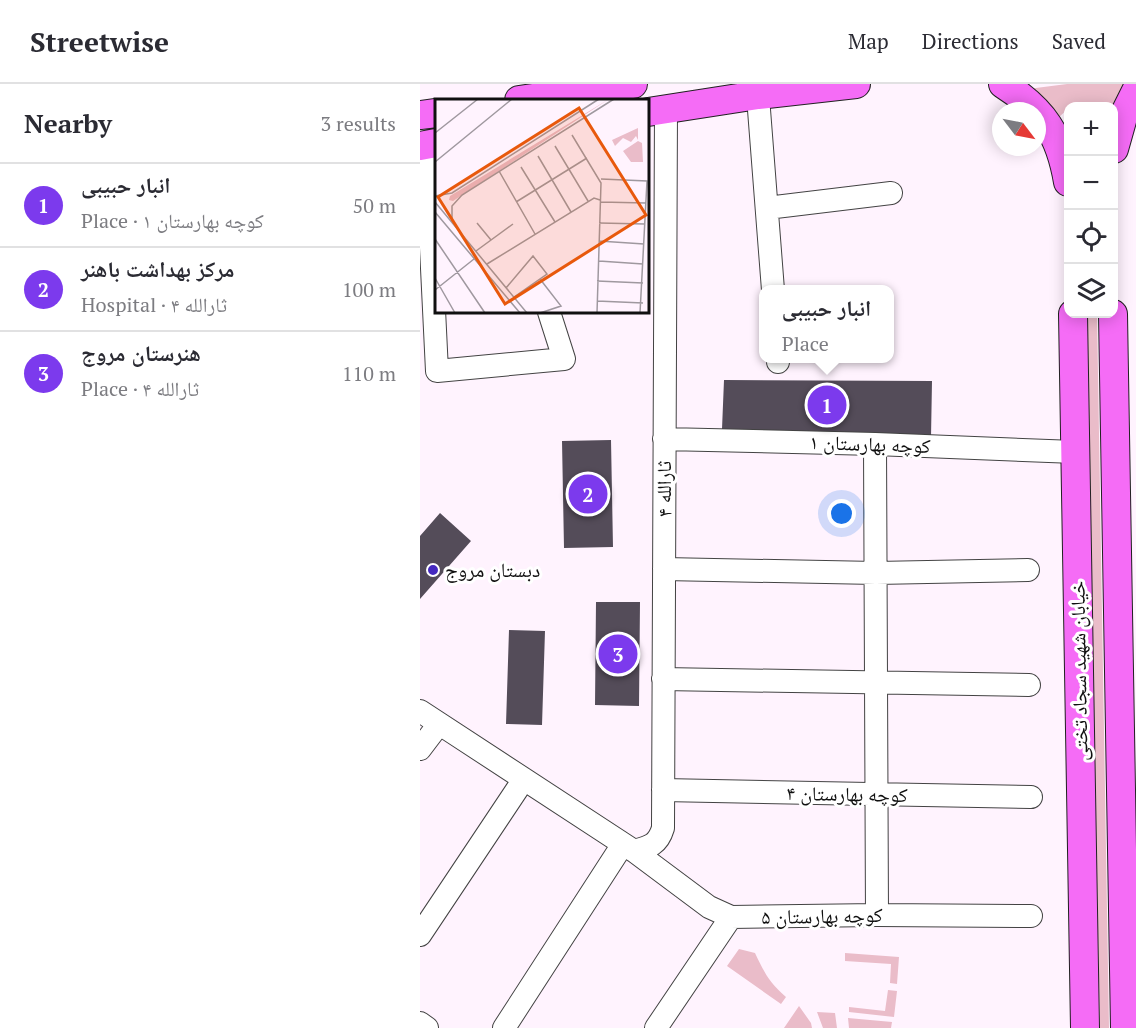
<!DOCTYPE html>
<meta charset="utf-8">
<style>
:root{--surface:#fff;--page:#f7f7f7;--text:#2b2b33;--muted:#7c7c81;--line:#e1e1e2;--accent:#7c3aed}
body{margin:0;font-family:"PT Serif","Noto Naskh Arabic",serif;background:var(--page);color:var(--text)}
.controls{position:absolute;right:18px;top:18px;display:grid;overflow:hidden;border-radius:12px;box-shadow:0 3px 15px #0003}
.controls button{width:54px;height:54px;display:grid;place-items:center;padding:0;border:0;border-bottom:2px solid var(--line);background:var(--surface);color:var(--text);font:30px sans-serif}
.compass{position:absolute;left:572px;top:18px;width:54px;height:54px;border-radius:50%;background:var(--surface);box-shadow:0 3px 15px #0003;rotate:122deg}
.you{position:absolute;left:422px;top:430px;width:21px;height:21px;margin:-15px;border:4px solid #fff;border-radius:50%;background:#1a73e8;box-shadow:0 0 0 9px #1a73e833}
.badge{display:grid;place-items:center;width:39px;height:39px;border-radius:50%;background:var(--accent);color:#fff;font-size:20px;font-weight:700}
.pin{position:absolute;translate:-50% -50%;border:3px solid #fff;box-shadow:0 2px 6px #0006}
.popup{position:absolute;left:339px;top:201px;width:135px;height:78px;box-sizing:border-box;display:grid;place-content:center;border-radius:12px;background:var(--surface);filter:drop-shadow(0 2px 4px #0005);font-size:20px;white-space:nowrap;color:var(--muted)}
.popup b{font-size:22px;color:var(--text)}
.popup::after{content:'';position:absolute;left:50%;top:100%;margin-left:-12px;border:12px solid transparent;border-top-color:var(--surface)}
.list{margin:0;padding:0;list-style:none}
h2{display:flex;justify-content:space-between;align-items:center;height:78px;margin:0;padding:0 24px;font-size:26px}
h2 small{font-size:20px;font-weight:400;color:var(--muted)}
.list li{display:grid;grid-template-columns:39px 1fr auto;gap:18px;align-items:center;box-sizing:border-box;height:84px;padding:0 24px;border-top:2px solid var(--line)}
.list b{display:block;font-size:22px;white-space:nowrap}
.list p{margin:0;font-size:20px;white-space:nowrap;color:var(--muted)}
.list em{font-size:20px;font-style:normal;color:var(--muted)}
.icon{flex:none;width:33px;height:33px;fill:none;stroke:currentColor;stroke-width:2;stroke-linecap:round;stroke-linejoin:round}
.map{position:relative;flex:none;width:716px;height:944px;overflow:hidden}
header{display:flex;align-items:center;gap:36px;box-sizing:border-box;height:84px;padding:0 30px;background:var(--surface);border-bottom:2px solid var(--line)}
header strong{font-size:28px}
nav{display:flex;gap:33px;margin-inline-start:auto;font-size:21px}
main{display:flex}
aside{flex:1;background:var(--surface)}
.map>svg:first-child{display:block}
</style>
<header>
<strong>Streetwise</strong>
<nav><a>Map</a><a>Directions</a><a>Saved</a></nav>
</header>
<main>
<aside>
<h2>Nearby<small>3 results</small></h2>
<ul class="list">
<li><span class="badge">1</span><div><b>انبار حبیبی</b><p>Place · کوچه بهارستان ۱</p></div><em>50 m</em></li>
<li><span class="badge">2</span><div><b>مرکز بهداشت باهنر</b><p>Hospital · ثارالله ۴</p></div><em>100 m</em></li>
<li><span class="badge">3</span><div><b>هنرستان مروج</b><p>Place · ثارالله ۴</p></div><em>110 m</em></li>
</ul>
</aside>
<div class="map">
<svg width="716" height="944" viewBox="0 0 716 944">
<rect width="100%" height="100%" fill="#fff3fe"/>
<path fill="#eabcc9" d="M647 0H706L694 22 660 21 648 22V25L639 33 608 5Z
M665 230H677L689 944H680Z
M319 865 335 869C345 890 349 898 366 913L361 920 307 882Z
M425 869 479 873 477 900 470 899 471 880 425 877Z
M468 906 477 907 474 933 429 928V923L465 927Z
M379 922 391 939 392 944H364Z
M397 928 415 929 417 944H403Z
M428 934 472 938 471 944H429Z"/>
<path fill="#544c59" d="M304 296 512 297 511 353 302 345Z
M191 356 193 463 144 464 142 357Z
M20 429 51 457 0 515V452Z
M176 518H220L219 622 175 621Z
M89 546 125 547 122 641 86 640Z"/>
<g fill="none" stroke-linecap="round" stroke-linejoin="round">
<defs>
<path id="minor" d="M337 0 353 206
M6 61 17 287 144 275 129 228
M347 124 471 109
M358 274V278
M244 355 455 360 655 368
M455 360 457 831
M244 485 456 489 608 486
M243 595 609 601
M0 627 214 767 289 823 311 833 457 831 611 832
M0 665 19 640
M243 706 611 713
M214 767C229 763 238 761 243 744L246 25
M0 851 104 695
M0 939 7 944
M84 944 203 760
M236 944 311 833"/>
<path id="major" d="M583 0C624 26 640 51 648 98
M99 16 213 0
M228 28 338 11 436 0
M0 31 16 29
M0 62 16 59
M694 65 703 33 716 7
M653 230 665 944
M693 230 705 944"/>
</defs>
<use href="#minor" stroke="#434343" stroke-width="24"/>
<use href="#major" stroke="#212121" stroke-width="30"/>
<use href="#minor" stroke="#fff" stroke-width="22"/>
<use href="#major" stroke="#f56cf6" stroke-width="28"/>
</g>
<circle fill="#4529bf" stroke="#fff" stroke-width="2" cx="13" cy="486" r="6"/>
<g text-anchor="middle" stroke-width="6" stroke-linejoin="round" paint-order="stroke">
<g font-size="20" fill="#101010" stroke="#fff">
<text transform="translate(450 360) rotate(2)" y="7">کوچه بهارستان ۱</text>
<text transform="translate(244 405) rotate(-90)" y="7">ثارالله ۴</text>
<text transform="translate(659 587) rotate(-91)" y="7">خیابان شهید سجاد تختی</text>
<text transform="translate(427 710) rotate(1)" y="7">کوچه بهارستان ۴</text>
<text transform="translate(402 832) rotate(-1)" y="7">کوچه بهارستان ۵</text>
</g>
<g font-size="20" fill="#101010" stroke="#fff" text-anchor="start">
<text x="25" y="493">دبستان مروج</text>
</g>
</g>
<g transform="translate(15 15)">
<rect width="214" height="214" fill="#fff3fe"/>
<path d="M174 0 18 102 14 101 15 97ZM203 29V41L201 37 196 43 188 39 180 47 177 41ZM203 42 207 44 208 63H196L188 52Z" fill="#eabcc9"/>
<path fill="none" stroke="#9f989f" stroke-width="1.5" d="M0 34 43 0M137 36 166 84 162 214M120 47 153 102M103 57 136 113M0 63 77 0M86 68 120 123M64 72 100 135M166 80 212 82 205 214M0 97 17 94 164 0M0 103 92 214M81 103 152 59M165 103 211 104M0 113 85 214M17 124V107L27 96 179 0M42 124 56 141M164 124 210 125M0 140 50 214M164 142 209 145M41 152 78 125M164 162 208 165M52 165 159 99 165 101M0 179 20 214M162 182 208 184M71 189 98 157 112 175 79 198M0 191 39 160M162 202 208 204M105 214 126 207 105 180"/>
<path fill="#e8590c" fill-opacity="0.15" stroke="#e8590c" stroke-width="3" d="M144 9 211 116 70 205 3 98Z"/>
<rect width="214" height="214" fill="none" stroke="#101010" stroke-width="3"/>
</g>
</svg>
<div class="controls">
<button>+</button>
<button>−</button>
<button><svg class="icon" aria-label="locate" viewBox="0 0 24 24"><circle cx="12" cy="12" r="6"/><path d="M12 2v4M12 18v4M2 12h4M18 12h4"/></svg></button>
<button><svg class="icon" aria-label="layers" viewBox="0 0 24 24"><path d="M12 4l9 5-9 5-9-5zM3 14l9 5 9-5"/></svg></button>
</div>
<svg class="compass" viewBox="-18 -18 36 36"><path d="M0-13l5 13h-10z" fill="#e53935"/><path d="M0 13l5-13h-10z" fill="#7c7c81"/></svg>
<div class="you"></div>
<div class="pin badge" style="left:407px;top:321px">1</div>
<div class="popup"><b>انبار حبیبی</b>Place</div>
<div class="pin badge" style="left:168px;top:410px">2</div>
<div class="pin badge" style="left:198px;top:570px">3</div>
</div>
</main>
